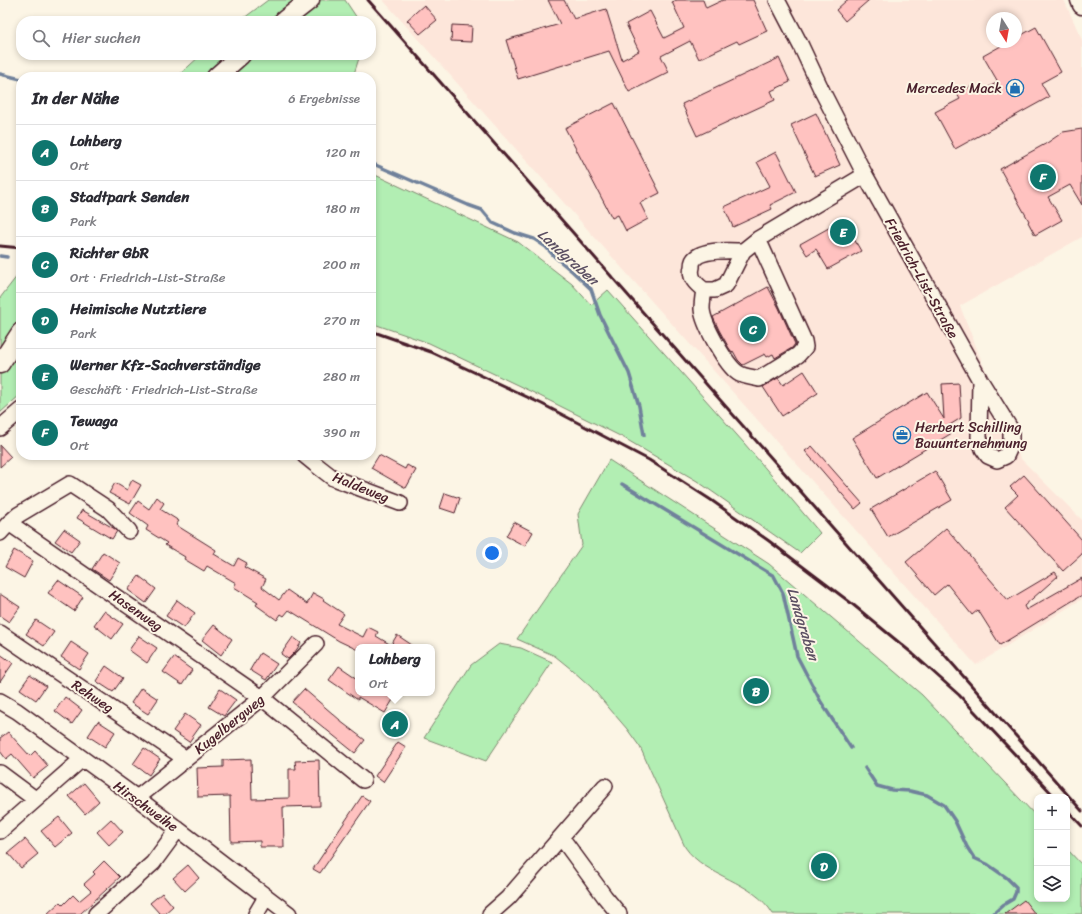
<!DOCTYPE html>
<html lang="de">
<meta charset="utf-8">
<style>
:root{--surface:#fff;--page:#f2f2f3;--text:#2b2b33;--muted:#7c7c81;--line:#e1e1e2;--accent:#0f766e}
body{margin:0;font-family:Sriracha,sans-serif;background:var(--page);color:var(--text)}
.controls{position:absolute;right:12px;bottom:12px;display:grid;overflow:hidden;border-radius:8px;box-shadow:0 2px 6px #0003}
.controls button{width:36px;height:36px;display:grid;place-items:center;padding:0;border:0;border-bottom:1px solid var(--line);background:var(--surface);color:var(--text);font:20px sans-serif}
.compass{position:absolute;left:986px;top:12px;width:36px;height:36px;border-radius:50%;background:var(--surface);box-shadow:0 2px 6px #0003;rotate:169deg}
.you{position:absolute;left:492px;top:553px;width:14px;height:14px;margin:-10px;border:3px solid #fff;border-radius:50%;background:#1a73e8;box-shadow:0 0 0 6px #1a73e833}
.badge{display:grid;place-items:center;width:26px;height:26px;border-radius:50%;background:var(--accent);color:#fff;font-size:13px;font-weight:700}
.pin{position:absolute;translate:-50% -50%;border:2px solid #fff;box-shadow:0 1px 4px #0006}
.popup{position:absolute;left:355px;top:644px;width:80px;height:52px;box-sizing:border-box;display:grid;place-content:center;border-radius:8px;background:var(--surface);filter:drop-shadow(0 1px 3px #0005);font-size:13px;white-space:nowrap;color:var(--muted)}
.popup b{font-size:15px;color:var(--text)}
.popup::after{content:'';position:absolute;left:50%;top:100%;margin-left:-8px;border:8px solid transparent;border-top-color:var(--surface)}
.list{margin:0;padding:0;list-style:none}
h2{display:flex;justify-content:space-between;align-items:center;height:52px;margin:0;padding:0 16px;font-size:17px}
h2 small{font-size:13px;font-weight:400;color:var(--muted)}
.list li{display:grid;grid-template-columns:26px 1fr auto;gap:12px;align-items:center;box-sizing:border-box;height:56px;padding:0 16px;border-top:1px solid var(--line)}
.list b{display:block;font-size:15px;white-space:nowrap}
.list p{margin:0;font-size:13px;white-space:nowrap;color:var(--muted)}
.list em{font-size:13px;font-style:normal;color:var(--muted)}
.icon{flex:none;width:22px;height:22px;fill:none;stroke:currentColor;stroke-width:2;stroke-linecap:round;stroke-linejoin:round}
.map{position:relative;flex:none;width:1082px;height:914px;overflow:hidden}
.search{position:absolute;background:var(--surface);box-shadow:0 2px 6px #0003;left:16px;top:16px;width:360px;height:44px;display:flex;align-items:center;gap:10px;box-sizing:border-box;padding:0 14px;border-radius:16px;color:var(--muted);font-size:15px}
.panel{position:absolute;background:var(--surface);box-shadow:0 2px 6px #0003;left:16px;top:72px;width:360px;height:388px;border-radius:16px}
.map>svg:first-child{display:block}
</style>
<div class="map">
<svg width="1082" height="914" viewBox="0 0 1082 914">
<rect width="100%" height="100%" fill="#fcf5e5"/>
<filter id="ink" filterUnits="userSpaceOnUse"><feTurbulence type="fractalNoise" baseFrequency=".025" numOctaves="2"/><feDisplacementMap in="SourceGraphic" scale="8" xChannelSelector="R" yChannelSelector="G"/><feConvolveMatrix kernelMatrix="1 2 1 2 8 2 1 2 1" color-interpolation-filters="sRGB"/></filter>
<g filter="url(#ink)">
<path fill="#fde6da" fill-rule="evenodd" d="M383 0H1064L1082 40V237L960 306 1020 458 1082 520V599L976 665ZM992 18H1016V42H992Z"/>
<path fill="#b2eeb3" stroke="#7e866f" d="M268 0H345L359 21H240Z
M201 55H360L353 77H177Z
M371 173 518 242 572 284 591 305 608 290 744 443 820 533 800 553 697 481 624 438 532 392 429 343 371 323Z
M21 271V394L0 413V298Z
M609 460 769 564 922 695 1037 817V899H1067V849L1082 865V914H773C753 880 706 878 685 847L640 747 627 729 591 687 571 669 555 656 517 639 582 545 578 514Z
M499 644 521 648 552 662 486 761 424 738 471 665Z"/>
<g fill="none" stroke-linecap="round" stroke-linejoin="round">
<path stroke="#6f819b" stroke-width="3.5" d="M0 74 21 79
M371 163 468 205 482 210 493 223 515 233 534 239 546 247 555 257 573 272 591 289 600 315 629 373 639 406 644 435
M0 256 7 257
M622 484 774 576 783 593 797 656 821 702 851 748
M865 768 877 786 892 790 910 791 927 795 944 805 955 821 967 847 974 858 987 864 1007 878 1016 887V892L1013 899 1003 905 993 914"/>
</g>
<path fill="#ffc2c0" stroke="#4a1f2b" d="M548 0H564L574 19 606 9 622 60 639 51 626 24 650 11 664 38 684 28 672 2 677 0H703L706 8 723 0H753L767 31 739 44 737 41 699 59 690 41 661 56 669 72 629 92 609 51 518 79 506 40 560 24Z
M847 0H869L845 21 836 10Z
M424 5 437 20 420 34 407 20Z
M452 25 472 26 471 42 451 41Z
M1036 27 1061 72 1041 83 1049 97 955 149 935 112 960 99 957 94 975 84 980 92 998 82 983 56 1008 42H1016V38Z
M779 58 790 82 771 91 775 100 697 136 682 104Z
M614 103 660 193 640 203 648 219 626 231 618 215 612 218 565 128Z
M816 113 840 165 815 176 791 125Z
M1082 129V205L1070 185 1048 197 1062 220 1035 235 1028 222 1029 221 1000 169 1047 143 1063 132Z
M776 152 796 192 770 205 772 209 733 227 724 207 770 186 757 162Z
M843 220 861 251 828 269 816 249 807 255 800 244Z
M768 287 779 308 795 344 792 348 775 358 773 354 767 357 765 354 743 365 738 360 733 351 732 352 729 348 719 330 713 317Z
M804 371 818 393 782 416 763 387 778 378 783 385Z
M959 383 961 418 948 426 952 433 877 478 852 438 927 392 944 419 942 384Z
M0 445 11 457 0 467Z
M812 446 862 503 855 509 805 451Z
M379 455 405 469 407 465 416 470 406 488 371 468Z
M935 471 952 500 888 537 871 509Z
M1024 475 1082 540V554L1063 571 1005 507 1018 495 1010 487Z
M132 480 141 485 130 504 109 493 115 483 127 490Z
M445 493 460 498 455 513 440 508Z
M157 497 164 503 160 509 179 521 176 525 216 550 214 554 234 566 238 558 247 563 244 567 266 579 262 587 279 600 287 590 307 604 313 593 324 599 323 600 344 614 337 624 363 637 368 627 378 632 376 636 391 645 397 635 415 647H358V650L339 641 289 610 284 616 281 614 277 620 256 605 258 602 234 587 236 583 207 566 204 571 184 559 185 557 165 545 167 543 146 530 148 526 130 513 138 501 149 509Z
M82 510 115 529 117 531 112 539 77 518Z
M514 522 533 532 525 546 506 536Z
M946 528 1008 600 1055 572 1058 576 1024 606 1026 610 1082 578V595L1000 645 978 610 972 615 947 584 934 595 906 562Z
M64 529 80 540 71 552 55 541Z
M14 550 33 561 24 578 5 567Z
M103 552 120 563 109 580 92 569Z
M139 576 156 589 146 603 128 590Z
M58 580 83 597 74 611 48 593Z
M0 594 20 607 9 622 0 616Z
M177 600 195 613 184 628 166 616Z
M104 611 123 624 112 639 94 625Z
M36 620 54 632 44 646 26 634Z
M214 625 232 639 221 655 202 640Z
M139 636 157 648 147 663 129 650Z
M293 637 301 643 295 652 288 659 281 654Z
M71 642 89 654 79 669 61 657Z
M260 653 277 664 266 680 250 670Z
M0 654 13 663 0 682Z
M174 657 192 670 182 685 163 672Z
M106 666 123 678 113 692 96 681Z
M339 666 358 679V693H397L385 713 358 697V700L329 680Z
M30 675 46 686 36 700 20 689Z
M141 688 158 699 148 714 131 703Z
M220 689 236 700 224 716 209 707Z
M304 689 340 720V721L365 740 355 753 292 702Z
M65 697 82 710 72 724 55 711Z
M185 714 201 725 189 742 173 731Z
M98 721 115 732 105 747 88 736Z
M8 732 30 756 35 751 48 766 33 778 12 754 6 759 0 751V738Z
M398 742 406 747 383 782 375 776Z
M144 748 160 759 149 775 133 764Z
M251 759 252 799 289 798V769H296L295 761 319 760 320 806 283 807 284 847H260V841L231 842 230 796 198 797 197 768 223 767V760Z
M84 783 99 801 85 814 69 796Z
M362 796 370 801 320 873 313 869Z
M59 817 72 833 55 847 41 831Z
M111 819 123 832 109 845 97 832Z
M25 839 38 854 21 868 8 853Z
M104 861 120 877 80 914H47L60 902 63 905 73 895 79 901 91 891 84 884 95 874 93 872Z
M188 865 199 878 185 891 173 878Z
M162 893 173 906 164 914H160L150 903Z
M1024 900 1035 914H1005Z"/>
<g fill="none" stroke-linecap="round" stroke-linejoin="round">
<defs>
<path id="minor" d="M777 0 801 46 822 91 865 175 980 380 1011 430V445L1006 456 997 460 988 456 983 449 979 437 980 380
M743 251C731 251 700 248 693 261 692 263 692 265 692 267 689 278 696 284 704 290H715L726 285 743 251 758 239 865 175
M704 290C703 296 702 303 702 309 703 324 726 365 738 373 744 377 753 377 759 379L798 355 805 347 804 341 758 239
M0 428 21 410
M304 455 315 464 333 478 400 503
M9 523 262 698 363 780
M0 533 9 523 18 515 70 484 108 509 129 531
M0 633 186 759
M0 701 17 711 137 798 289 914
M0 773 35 799
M137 798 262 698 316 644
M0 831 82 759
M561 837 605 897 619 914
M96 914 153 863 178 829
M256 914 266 897
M490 914 508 898 605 786"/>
<path id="major" d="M1080 0 1082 5
M283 21 310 0
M216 77 241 55
M0 364 21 332"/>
</defs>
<use href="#minor" stroke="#4a1f2b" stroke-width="18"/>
<use href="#major" stroke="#4a1f2b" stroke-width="21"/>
<use href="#minor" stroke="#fcf5e5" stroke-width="15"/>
<use href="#major" stroke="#fcf5e5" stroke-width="18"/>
<path stroke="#4a1f2b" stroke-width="3" d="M368 0 1082 811
M0 246 21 248
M371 331 431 352 542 404 649 460 711 500 769 541 851 603 913 654 959 695 1055 797
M1067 810 1082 826"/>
</g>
</g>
<defs>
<symbol id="shop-ring" viewBox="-11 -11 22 22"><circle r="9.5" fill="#fcf5e5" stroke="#1f6fb2" stroke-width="1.5"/><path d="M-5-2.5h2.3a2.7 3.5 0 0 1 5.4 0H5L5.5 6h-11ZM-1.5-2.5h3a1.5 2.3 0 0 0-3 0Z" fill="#1f6fb2"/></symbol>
<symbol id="office-ring" viewBox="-11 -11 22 22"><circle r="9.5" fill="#fcf5e5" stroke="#1f6fb2" stroke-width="1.5"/><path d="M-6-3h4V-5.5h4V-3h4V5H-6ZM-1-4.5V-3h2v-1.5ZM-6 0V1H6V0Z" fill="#1f6fb2"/></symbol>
</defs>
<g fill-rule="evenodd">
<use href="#shop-ring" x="1005" y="78" width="20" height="20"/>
<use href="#office-ring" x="892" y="425" width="20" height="20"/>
</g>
<g text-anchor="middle" stroke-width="4" stroke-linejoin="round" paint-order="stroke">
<g font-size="14" fill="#4a1f2b" stroke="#fcf5e5" text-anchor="end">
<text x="1002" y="93">Mercedes Mack</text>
<text x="915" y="432" text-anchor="start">Herbert Schilling<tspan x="915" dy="16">Bauunternehmung</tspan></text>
</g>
<g font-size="14" fill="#4a1f2b" stroke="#fcf5e5">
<text transform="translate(922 278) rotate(61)" y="5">Friedrich-List-Straße</text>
<text transform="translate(361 487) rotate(22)" y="5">Haldeweg</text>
<text transform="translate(136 610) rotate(35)" y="5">Hasenweg</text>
<text transform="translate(93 696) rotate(34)" y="5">Rehweg</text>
<text transform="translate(229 724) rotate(-39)" y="5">Kugelbergweg</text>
<text transform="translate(146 806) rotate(36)" y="5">Hirschweihe</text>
</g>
<g font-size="15" font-style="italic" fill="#5c5063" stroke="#fcf5e5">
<text transform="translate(568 257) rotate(42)" y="5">Landgraben</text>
<text transform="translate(803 624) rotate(73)" y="5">Landgraben</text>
</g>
</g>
</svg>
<div class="controls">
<button>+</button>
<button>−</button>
<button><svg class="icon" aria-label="layers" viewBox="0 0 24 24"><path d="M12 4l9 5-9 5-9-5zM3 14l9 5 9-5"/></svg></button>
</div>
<svg class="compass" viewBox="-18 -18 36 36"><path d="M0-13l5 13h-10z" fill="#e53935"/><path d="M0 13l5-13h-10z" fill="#7c7c81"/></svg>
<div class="you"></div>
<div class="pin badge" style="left:395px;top:724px">A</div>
<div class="popup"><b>Lohberg</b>Ort</div>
<div class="pin badge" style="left:756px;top:691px">B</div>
<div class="pin badge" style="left:753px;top:329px">C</div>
<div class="pin badge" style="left:824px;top:866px">D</div>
<div class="pin badge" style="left:843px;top:232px">E</div>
<div class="pin badge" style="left:1043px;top:177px">F</div>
<div class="search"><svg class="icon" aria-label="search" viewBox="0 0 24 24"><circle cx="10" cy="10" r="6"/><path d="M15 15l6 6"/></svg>Hier suchen</div>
<section class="panel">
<h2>In der Nähe<small>6 Ergebnisse</small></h2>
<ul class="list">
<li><span class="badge">A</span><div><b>Lohberg</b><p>Ort</p></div><em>120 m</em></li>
<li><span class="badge">B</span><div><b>Stadtpark Senden</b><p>Park</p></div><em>180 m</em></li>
<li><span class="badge">C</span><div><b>Richter GbR</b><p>Ort · Friedrich-List-Straße</p></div><em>200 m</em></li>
<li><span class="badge">D</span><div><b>Heimische Nutztiere</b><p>Park</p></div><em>270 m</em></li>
<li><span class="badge">E</span><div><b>Werner Kfz-Sachverständige</b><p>Geschäft · Friedrich-List-Straße</p></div><em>280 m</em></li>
<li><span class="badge">F</span><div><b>Tewaga</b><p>Ort</p></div><em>390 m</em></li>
</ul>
</section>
</div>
